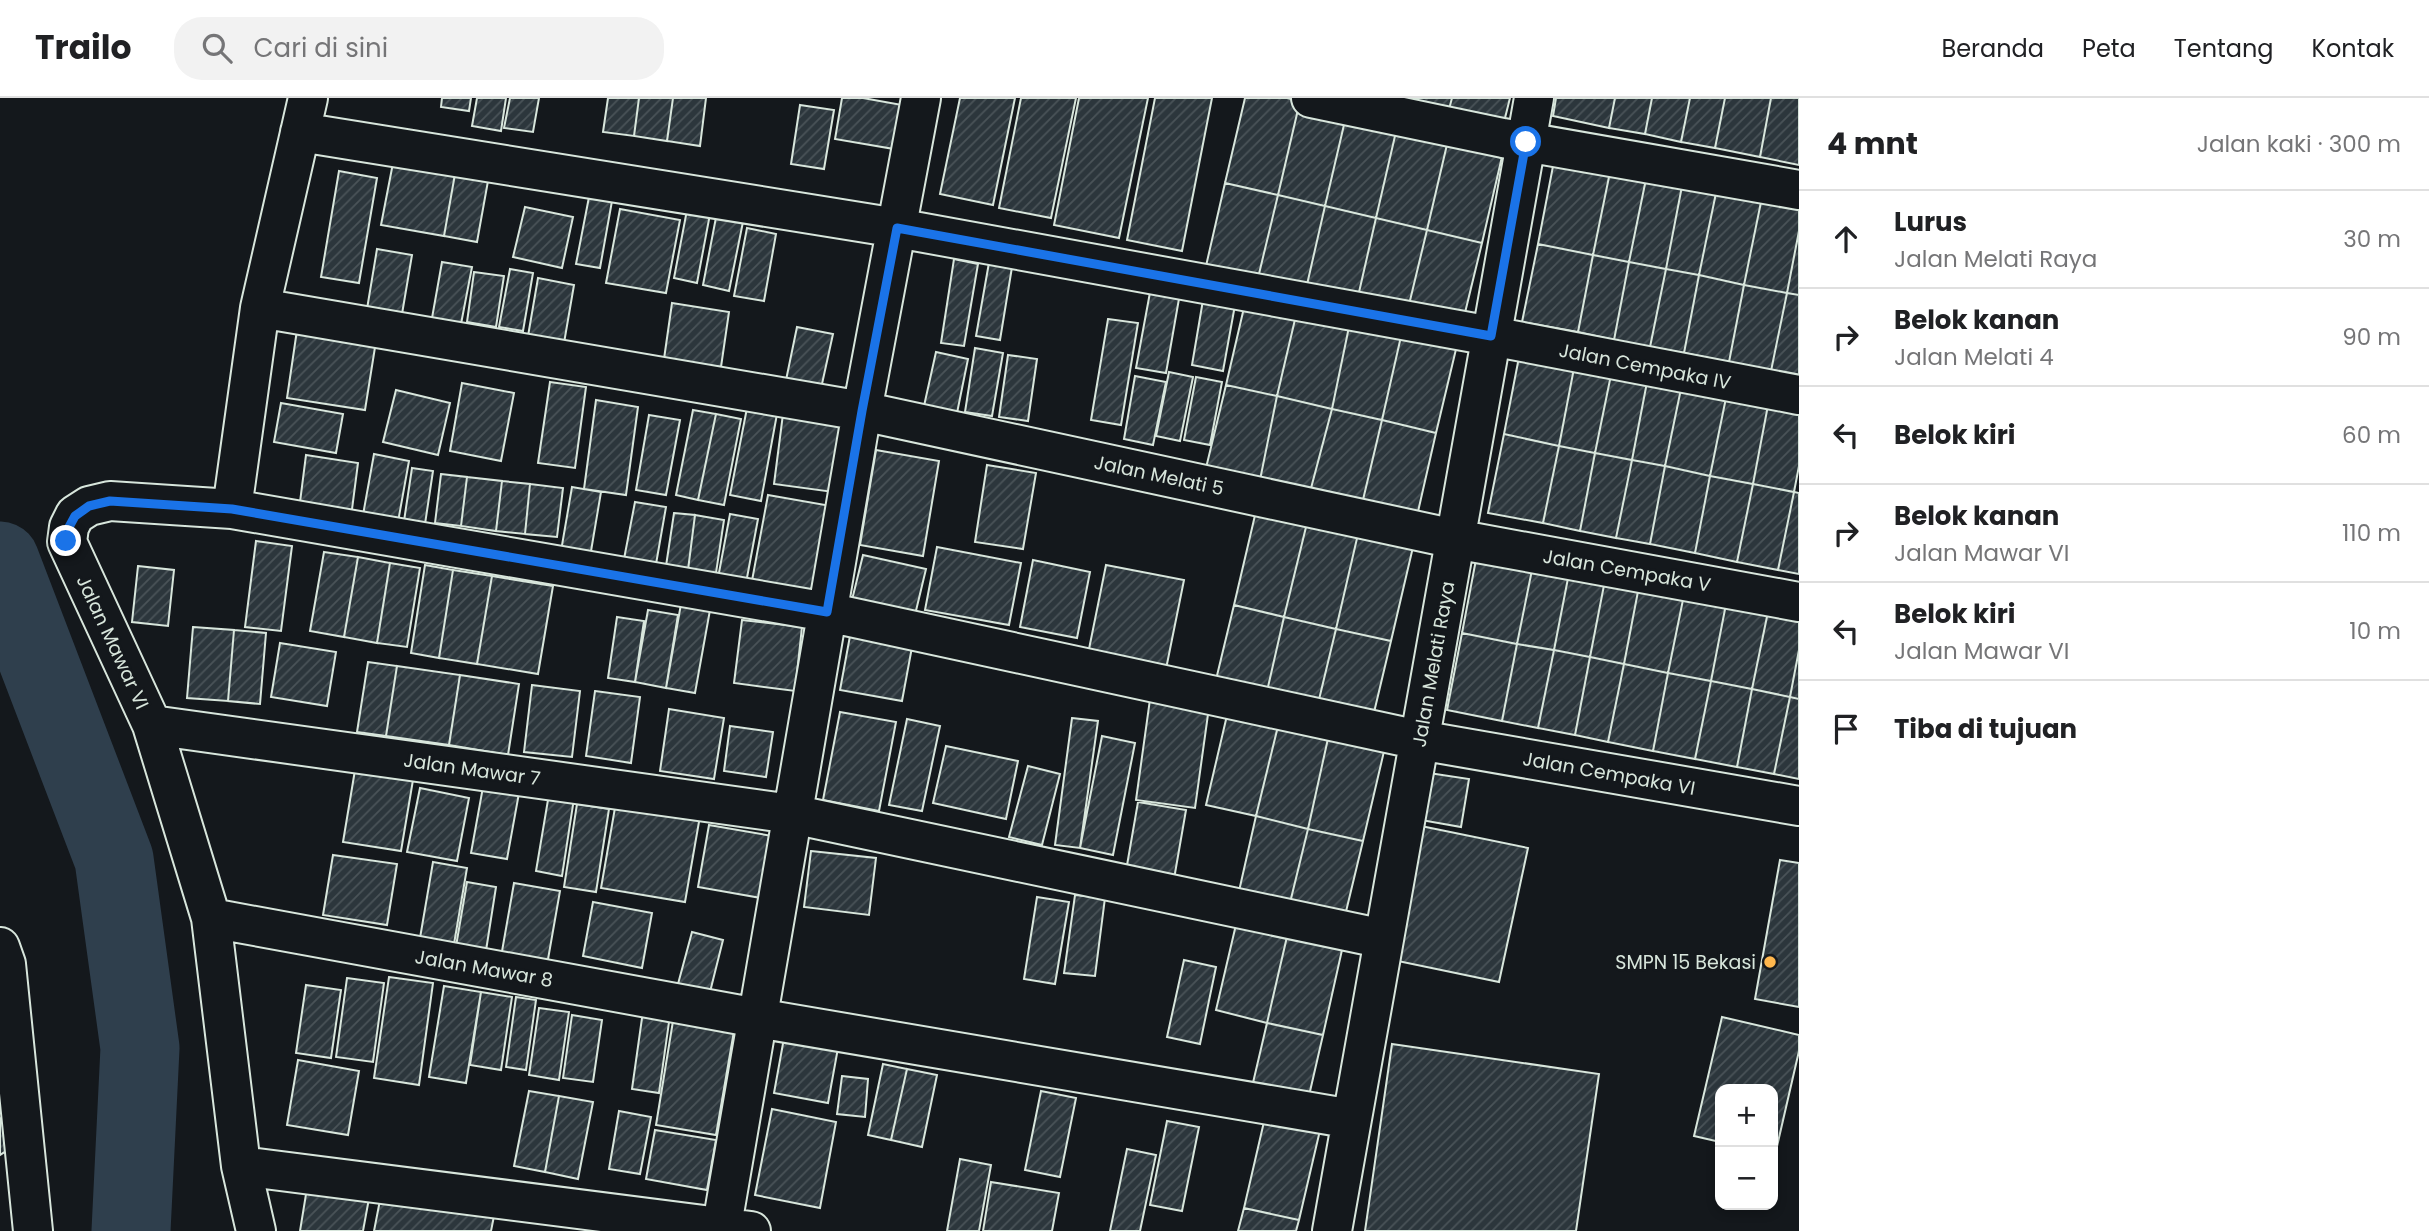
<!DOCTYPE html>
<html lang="id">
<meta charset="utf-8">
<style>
:root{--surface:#fff;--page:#f2f2f2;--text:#202124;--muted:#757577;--line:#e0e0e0}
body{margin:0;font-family:Poppins,sans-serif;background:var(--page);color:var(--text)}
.controls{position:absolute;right:21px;bottom:21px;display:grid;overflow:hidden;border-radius:14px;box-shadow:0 4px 10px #0003}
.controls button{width:63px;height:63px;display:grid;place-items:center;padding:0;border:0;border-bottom:2px solid var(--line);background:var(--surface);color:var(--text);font:35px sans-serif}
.stop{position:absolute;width:21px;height:21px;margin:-16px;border:5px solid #1a73e8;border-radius:50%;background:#fff}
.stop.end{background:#1a73e8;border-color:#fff;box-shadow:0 2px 7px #0008}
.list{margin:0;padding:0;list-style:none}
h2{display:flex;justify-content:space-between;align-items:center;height:91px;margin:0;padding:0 28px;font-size:30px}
h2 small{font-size:23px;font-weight:400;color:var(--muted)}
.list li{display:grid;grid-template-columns:46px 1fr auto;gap:21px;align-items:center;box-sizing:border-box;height:98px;padding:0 28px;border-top:2px solid var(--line)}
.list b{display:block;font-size:26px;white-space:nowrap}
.list p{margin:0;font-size:23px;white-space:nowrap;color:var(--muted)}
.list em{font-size:23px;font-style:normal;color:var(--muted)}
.icon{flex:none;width:38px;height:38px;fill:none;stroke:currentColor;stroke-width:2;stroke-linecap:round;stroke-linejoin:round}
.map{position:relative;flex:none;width:1799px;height:1133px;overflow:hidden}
header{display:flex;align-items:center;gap:42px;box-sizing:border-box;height:98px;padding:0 35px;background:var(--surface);border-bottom:2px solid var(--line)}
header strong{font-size:33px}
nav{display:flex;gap:38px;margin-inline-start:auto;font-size:24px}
.search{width:490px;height:63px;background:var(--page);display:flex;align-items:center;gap:18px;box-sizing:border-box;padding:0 24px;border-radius:28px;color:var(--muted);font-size:26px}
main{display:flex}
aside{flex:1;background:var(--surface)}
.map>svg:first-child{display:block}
</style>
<header>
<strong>Trailo</strong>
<div class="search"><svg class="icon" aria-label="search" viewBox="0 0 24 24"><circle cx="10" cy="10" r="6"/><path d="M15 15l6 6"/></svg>Cari di sini</div>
<nav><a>Beranda</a><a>Peta</a><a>Tentang</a><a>Kontak</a></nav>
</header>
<main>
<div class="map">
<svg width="1799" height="1133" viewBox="0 0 1799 1133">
<defs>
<pattern id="building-hatch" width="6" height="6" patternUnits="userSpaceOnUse" patternTransform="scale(1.75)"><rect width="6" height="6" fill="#2c363c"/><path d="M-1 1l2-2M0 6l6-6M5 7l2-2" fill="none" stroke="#4a5358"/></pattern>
</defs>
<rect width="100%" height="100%" fill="#14181c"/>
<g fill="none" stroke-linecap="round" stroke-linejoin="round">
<path stroke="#2f3f4d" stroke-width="79" d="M0 463 114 761 140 950 131 1133"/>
</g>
<path fill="url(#building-hatch)" stroke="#d8e6dc" stroke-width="2" d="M442 0H471L469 13 441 9Z
M477 0H506L501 33 472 28Z
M510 0H539L533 34 504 30Z
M608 0H639L634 38 603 34Z
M639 0H673L667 43 634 38Z
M673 0H706L700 48 667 43Z
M842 0H863L902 7 894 51 835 41Z
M960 0H1015L993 107 940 96Z
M1021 0H1076L1051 120 999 110Z
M1079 0H1148L1119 140 1054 127Z
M1155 0H1212L1182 153 1127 142Z
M1245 0H1287L1300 3 1278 97 1225 85Z
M1398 0H1452L1447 19Z
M1452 0H1510L1502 32 1447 19Z
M1556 0H1615L1609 30 1553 18Z
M1615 0H1652L1645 36 1609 30Z
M1652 0H1690L1681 44 1645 36Z
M1690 0H1725L1715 50 1681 44Z
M1725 0H1771L1760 59 1715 50Z
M1771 0H1799V67L1760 59Z
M1300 3 1347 14 1325 108 1278 97Z
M800 7 834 12 824 71 791 66Z
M1347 14 1398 25 1376 120 1325 108Z
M1398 25 1449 38 1427 132 1376 120Z
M1449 38 1504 50 1482 145 1427 132Z
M1554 63 1610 74 1593 157 1538 146Z
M393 65 455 76 444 138 381 127Z
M339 73 377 80 359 185 321 179Z
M1610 74 1646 81 1629 164 1593 157Z
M455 76 488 83 477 144 444 138Z
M1646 81 1682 88 1666 171 1629 164Z
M1225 85 1278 97 1258 180 1206 168Z
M1682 88 1716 95 1699 177 1666 171Z
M1716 95 1761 104 1744 187 1699 177Z
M1278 97 1325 108 1306 191 1258 180Z
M589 99 612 103 600 170 576 166Z
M1761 104 1799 111V133L1787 195 1744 187Z
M1325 108 1376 120 1357 203 1306 191Z
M525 109 573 119 562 170 513 159Z
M718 109 745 114 729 193 703 187Z
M620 111 680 122 666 195 606 185Z
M687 112 710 116 697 185 674 180Z
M1376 120 1427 132 1407 215 1357 203Z
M747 130 776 136 764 203 734 198Z
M1427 132 1482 145 1462 227 1407 215Z
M1799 133V197L1787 195Z
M1538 146 1593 157 1578 234 1522 224Z
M377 151 412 157 402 216 367 211Z
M1593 157 1629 164 1614 242 1578 234Z
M990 159 1013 163 1000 242 976 238Z
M954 161 978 166 964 248 941 245Z
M442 164 472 169 461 226 432 220Z
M1629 164 1666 171 1650 249 1614 242Z
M510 171 533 175 523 233 499 229Z
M1666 171 1699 177 1684 255 1650 249Z
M474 174 504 178 496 229 467 224Z
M1699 177 1744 187 1729 264 1684 255Z
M538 180 574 187 564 245 528 238Z
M1744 187 1787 195 1771 273 1729 264Z
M1151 189 1180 195 1166 275 1136 270Z
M1787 195 1799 197V278L1771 273Z
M1246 201 1297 213 1277 298 1226 287Z
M1203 202 1235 207 1223 273 1192 267Z
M672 205 729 214 721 269 664 261Z
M1297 213 1350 224 1332 311 1277 298Z
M1108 221 1138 225 1121 327 1091 322Z
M1350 224 1402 234 1382 322 1332 311Z
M797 229 833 236 820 295 785 287Z
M297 232 376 243 365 312 287 300Z
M1402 234 1457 247 1436 335 1382 322Z
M975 250 1003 255 992 318 965 314Z
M936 254 968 261 957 315 924 308Z
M1520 254 1575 265 1559 348 1504 336Z
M1008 257 1037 261 1028 323 999 319Z
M1575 265 1612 272 1595 355 1559 348Z
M1612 272 1648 279 1632 362 1595 355Z
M1169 274 1193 279 1180 343 1156 338Z
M1135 278 1166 284 1153 347 1124 341Z
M1196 279 1222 284 1210 347 1184 342Z
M1648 279 1682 286 1665 368 1632 362Z
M550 284 586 289 575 370 538 365Z
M462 285 514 295 501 363 450 353Z
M1682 286 1727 295 1710 378 1665 368Z
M1226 287 1277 298 1260 382 1206 370Z
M396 292 450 305 438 357 383 344Z
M1727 295 1769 302 1753 386 1710 378Z
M1277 298 1332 311 1310 394 1260 382Z
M596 302 638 309 626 397 584 391Z
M1769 302 1799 309V368L1794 394 1753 386Z
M281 305 343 316 336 355 274 344Z
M747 310 777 316 761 403 730 397Z
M1332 311 1382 322 1362 406 1310 394Z
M693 312 716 316 698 402 676 397Z
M716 316 741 321 724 407 698 402Z
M783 316 843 325 833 394 774 386Z
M649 317 680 322 666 397 636 392Z
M1382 322 1436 335 1417 418 1362 406Z
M1504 336 1559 348 1543 425 1488 415Z
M1559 348 1595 355 1580 433 1543 425Z
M876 352 939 363 923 458 860 447Z
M1595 355 1632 362 1616 440 1580 433Z
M374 356 409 363 396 435 361 428Z
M306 357 358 365 351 419 299 412Z
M1632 362 1665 368 1650 446 1616 440Z
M987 367 1036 375 1023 451 975 444Z
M1665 368 1710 378 1695 455 1650 446Z
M412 370 433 373 425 426 404 423Z
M441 376 467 379 461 428 435 425Z
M1710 378 1753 386 1737 464 1695 455Z
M467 379 502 383 496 433 461 428Z
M502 383 530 386 525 436 496 433Z
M530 386 563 390 557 439 525 436Z
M1753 386 1794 394 1778 472 1737 464Z
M572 389 601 394 589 465 560 459Z
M1794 394 1799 395V476L1778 472Z
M768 397 831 408 814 500 751 488Z
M635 404 666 409 656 466 624 461Z
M1256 413 1307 425 1284 519 1234 507Z
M674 415 695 417 688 472 666 468Z
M730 416 758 421 746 485 718 480Z
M695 417 724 422 716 475 688 472Z
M1307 425 1358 436 1336 531 1284 519Z
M1358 436 1413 449 1391 543 1336 531Z
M256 443 292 448 281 533 245 529Z
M937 449 1021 465 1009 527 925 512Z
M1478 451 1534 462 1517 546 1462 535Z
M324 454 358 459 344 539 310 533Z
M863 457 926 471 914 521 851 506Z
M358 459 390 465 377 545 344 539Z
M1033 462 1090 474 1077 540 1020 529Z
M1534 462 1570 470 1554 552 1517 546Z
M390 465 420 470 407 549 377 545Z
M425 467 453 472 439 560 411 555Z
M1106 467 1184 482 1166 571 1088 556Z
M138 468 174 472 168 528 132 524Z
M1570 470 1606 477 1590 559 1554 552Z
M453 472 492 478 477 566 439 560Z
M1606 477 1640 483 1624 566 1590 559Z
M492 478 553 488 538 576 477 566Z
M1640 483 1685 492 1668 575 1624 566Z
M1685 492 1727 501 1711 583 1668 575Z
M1727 501 1769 509 1752 591 1711 583Z
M681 506 710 512 695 595 666 590Z
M1234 507 1284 519 1265 602 1214 590Z
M1769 509 1799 514V552L1790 599 1752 591Z
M648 512 678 517 666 590 635 584Z
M617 519 644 523 635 584 608 580Z
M1284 519 1336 531 1316 614 1265 602Z
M742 522 802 529 795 593 734 585Z
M193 529 234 532 228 603 187 600Z
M1336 531 1391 543 1371 627 1316 614Z
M234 532 266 535 260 606 228 603Z
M1462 535 1517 546 1502 623 1447 612Z
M850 538 912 549 902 603 840 592Z
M280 545 336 554 327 608 271 599Z
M1517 546 1554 552 1538 630 1502 623Z
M1554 552 1590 559 1575 637 1538 630Z
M1799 552V601L1790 599Z
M1590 559 1624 566 1608 644 1575 637Z
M368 564 397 568 386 638 357 634Z
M1624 566 1668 575 1653 653 1608 644Z
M397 568 460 577 449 647 386 638Z
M1668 575 1711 583 1695 661 1653 653Z
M460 577 519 586 508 657 449 647Z
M1711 583 1752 591 1737 669 1695 661Z
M532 587 580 593 572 659 524 654Z
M1752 591 1790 599 1774 676 1737 669Z
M595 593 640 599 631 665 586 658Z
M1151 594 1210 602 1195 710 1136 702Z
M1790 599 1799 601V681L1774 676Z
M669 611 724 620 714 681 660 673Z
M1228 613 1279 624 1256 718 1206 707Z
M840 614 896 624 879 713 823 702Z
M1072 620 1098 623 1080 750 1055 747Z
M907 621 940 628 922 713 889 707Z
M1279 624 1329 636 1308 731 1256 718Z
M730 628 773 634 766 679 724 673Z
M1329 636 1385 649 1363 743 1308 731Z
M1102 638 1135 645 1113 757 1080 750Z
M946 648 1018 663 1006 721 933 705Z
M1028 668 1060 676 1042 747 1009 739Z
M355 672 413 682 401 753 343 744Z
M1429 675 1469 681 1461 729 1421 722Z
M483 689 519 695 507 761 471 755Z
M420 690 469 700 457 763 407 754Z
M550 690 575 694 562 778 536 773Z
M616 704 700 718 685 804 601 790Z
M1138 704 1186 712 1174 781 1126 773Z
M577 706 609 711 596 794 564 789Z
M1256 718 1308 731 1288 813 1237 802Z
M709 727 772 738 761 800 698 789Z
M1421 728 1528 750 1499 884 1393 862Z
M1308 731 1363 743 1343 826 1288 813Z
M811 753 876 760 869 817 804 809Z
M333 757 397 766 387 827 323 817Z
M1780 762 1799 765V909L1755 901Z
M433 764 467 770 454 846 420 840Z
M467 784 496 789 485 859 455 854Z
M514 785 560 793 547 867 501 859Z
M1075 797 1105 800 1095 878 1064 875Z
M1037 799 1069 804 1055 886 1024 881Z
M593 804 652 815 642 870 583 858Z
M1238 818 1289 830 1267 925 1216 912Z
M1289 830 1344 843 1323 937 1267 925Z
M692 834 723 842 710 894 678 886Z
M1184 862 1216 869 1200 946 1167 939Z
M389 879 433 885 419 987 374 980Z
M347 880 384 885 373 964 336 959Z
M306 887 341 892 331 960 296 955Z
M444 888 481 894 466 985 429 979Z
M481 894 512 899 501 972 470 967Z
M516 899 536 902 526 972 506 969Z
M539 910 569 914 559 982 529 977Z
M643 913 670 917 659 995 632 991Z
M572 917 602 922 593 984 563 980Z
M1722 919 1799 937V953L1775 1057 1773 1056V991H1720V1044L1694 1038Z
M673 923 734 933 716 1037 656 1027Z
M1267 925 1323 937 1308 1002 1252 989Z
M784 940 838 950 828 1005 774 995Z
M1392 946 1599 976 1576 1133H1365Z
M298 962 359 973 348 1037 287 1027Z
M883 966 907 971 891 1042 868 1037Z
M907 971 937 977 922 1049 891 1042Z
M842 978 868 981 865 1019 837 1016Z
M529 993 559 998 545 1074 514 1068Z
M1041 993 1076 1000 1060 1079 1025 1072Z
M559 998 593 1004 578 1081 545 1074Z
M772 1011 836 1024 820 1110 755 1097Z
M619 1013 651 1019 640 1076 609 1071Z
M1266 1015 1321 1028 1299 1122 1244 1110Z
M0 1020 17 1046 0 1057Z
M1167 1023 1199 1029 1182 1113 1150 1107Z
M655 1032 716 1042 707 1092 646 1081Z
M1127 1051 1156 1057 1140 1133H1110Z
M960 1061 991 1067 979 1133H947Z
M308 1084 370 1095 363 1133H300Z
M991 1084 1059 1095 1052 1133H983Z
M381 1097 494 1118 491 1133H374Z
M1244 1110 1299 1122 1296 1133H1238Z"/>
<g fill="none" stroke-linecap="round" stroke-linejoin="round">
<defs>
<path id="minor" d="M1311 0 1503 40 1799 92
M300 34 897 130 1491 238 1799 297
M260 210 862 313 1455 441 1799 504
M232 411 260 210 308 0
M152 627 792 716 1384 841
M211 820 757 920 1352 1021
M0 849 6 866 33 1133
M241 1068 751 1133
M256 1133 241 1068 211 820 152 627 67 444 69 429 75 417 89 408 110 403 232 411 827 514 1419 642 1799 708
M721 1133 862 313 921 0
M1332 1133 1534 0"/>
</defs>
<use href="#minor" stroke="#d8e6dc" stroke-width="42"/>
<use href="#minor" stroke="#14181c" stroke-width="38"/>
</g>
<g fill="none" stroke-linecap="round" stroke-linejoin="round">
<path stroke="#1a73e8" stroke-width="9" d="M66 443 69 429 75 418 89 408 110 403 232 411 827 514 862 313 897 130 1491 238 1526 44"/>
</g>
<circle fill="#ffb74d" stroke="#14181c" stroke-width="2.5" cx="1770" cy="864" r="7"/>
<g text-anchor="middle" stroke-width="5" stroke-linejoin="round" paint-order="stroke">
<g font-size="19" fill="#d8e6dc" stroke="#14181c">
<text transform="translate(1645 268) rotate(11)" y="7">Jalan Cempaka IV</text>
<text transform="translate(1159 377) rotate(12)" y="7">Jalan Melati 5</text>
<text transform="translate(1627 472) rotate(10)" y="7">Jalan Cempaka V</text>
<text transform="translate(113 544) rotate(65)" y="7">Jalan Mawar VI</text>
<text transform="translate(1433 566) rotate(-80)" y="7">Jalan Melati Raya</text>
<text transform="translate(472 671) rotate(8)" y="7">Jalan Mawar 7</text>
<text transform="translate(1609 675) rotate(10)" y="7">Jalan Cempaka VI</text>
<text transform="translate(484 870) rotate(10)" y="7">Jalan Mawar 8</text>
</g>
<g font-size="19" fill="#d8e6dc" stroke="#14181c" text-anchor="end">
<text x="1756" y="871">SMPN 15 Bekasi</text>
</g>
</g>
</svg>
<div class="controls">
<button>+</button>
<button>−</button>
</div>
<div class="stop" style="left:1526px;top:44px"></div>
<div class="stop end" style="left:66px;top:443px"></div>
</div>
<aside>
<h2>4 mnt<small>Jalan kaki · 300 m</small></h2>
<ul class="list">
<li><svg class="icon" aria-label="ahead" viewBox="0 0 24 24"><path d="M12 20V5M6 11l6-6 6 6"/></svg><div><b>Lurus</b><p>Jalan Melati Raya</p></div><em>30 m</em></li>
<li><svg class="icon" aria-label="right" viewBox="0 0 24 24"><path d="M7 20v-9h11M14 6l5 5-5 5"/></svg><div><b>Belok kanan</b><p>Jalan Melati 4</p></div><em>90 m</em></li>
<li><svg class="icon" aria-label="left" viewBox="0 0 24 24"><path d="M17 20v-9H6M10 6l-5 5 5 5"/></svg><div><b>Belok kiri</b></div><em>60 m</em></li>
<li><svg class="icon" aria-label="right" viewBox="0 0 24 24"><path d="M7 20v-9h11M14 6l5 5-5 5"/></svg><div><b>Belok kanan</b><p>Jalan Mawar VI</p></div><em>110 m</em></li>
<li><svg class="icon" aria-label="left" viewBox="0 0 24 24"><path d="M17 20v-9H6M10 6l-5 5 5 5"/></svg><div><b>Belok kiri</b><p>Jalan Mawar VI</p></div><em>10 m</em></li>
<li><svg class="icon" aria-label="arrive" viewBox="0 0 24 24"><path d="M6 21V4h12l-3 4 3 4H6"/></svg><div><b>Tiba di tujuan</b></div></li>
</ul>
</aside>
</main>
